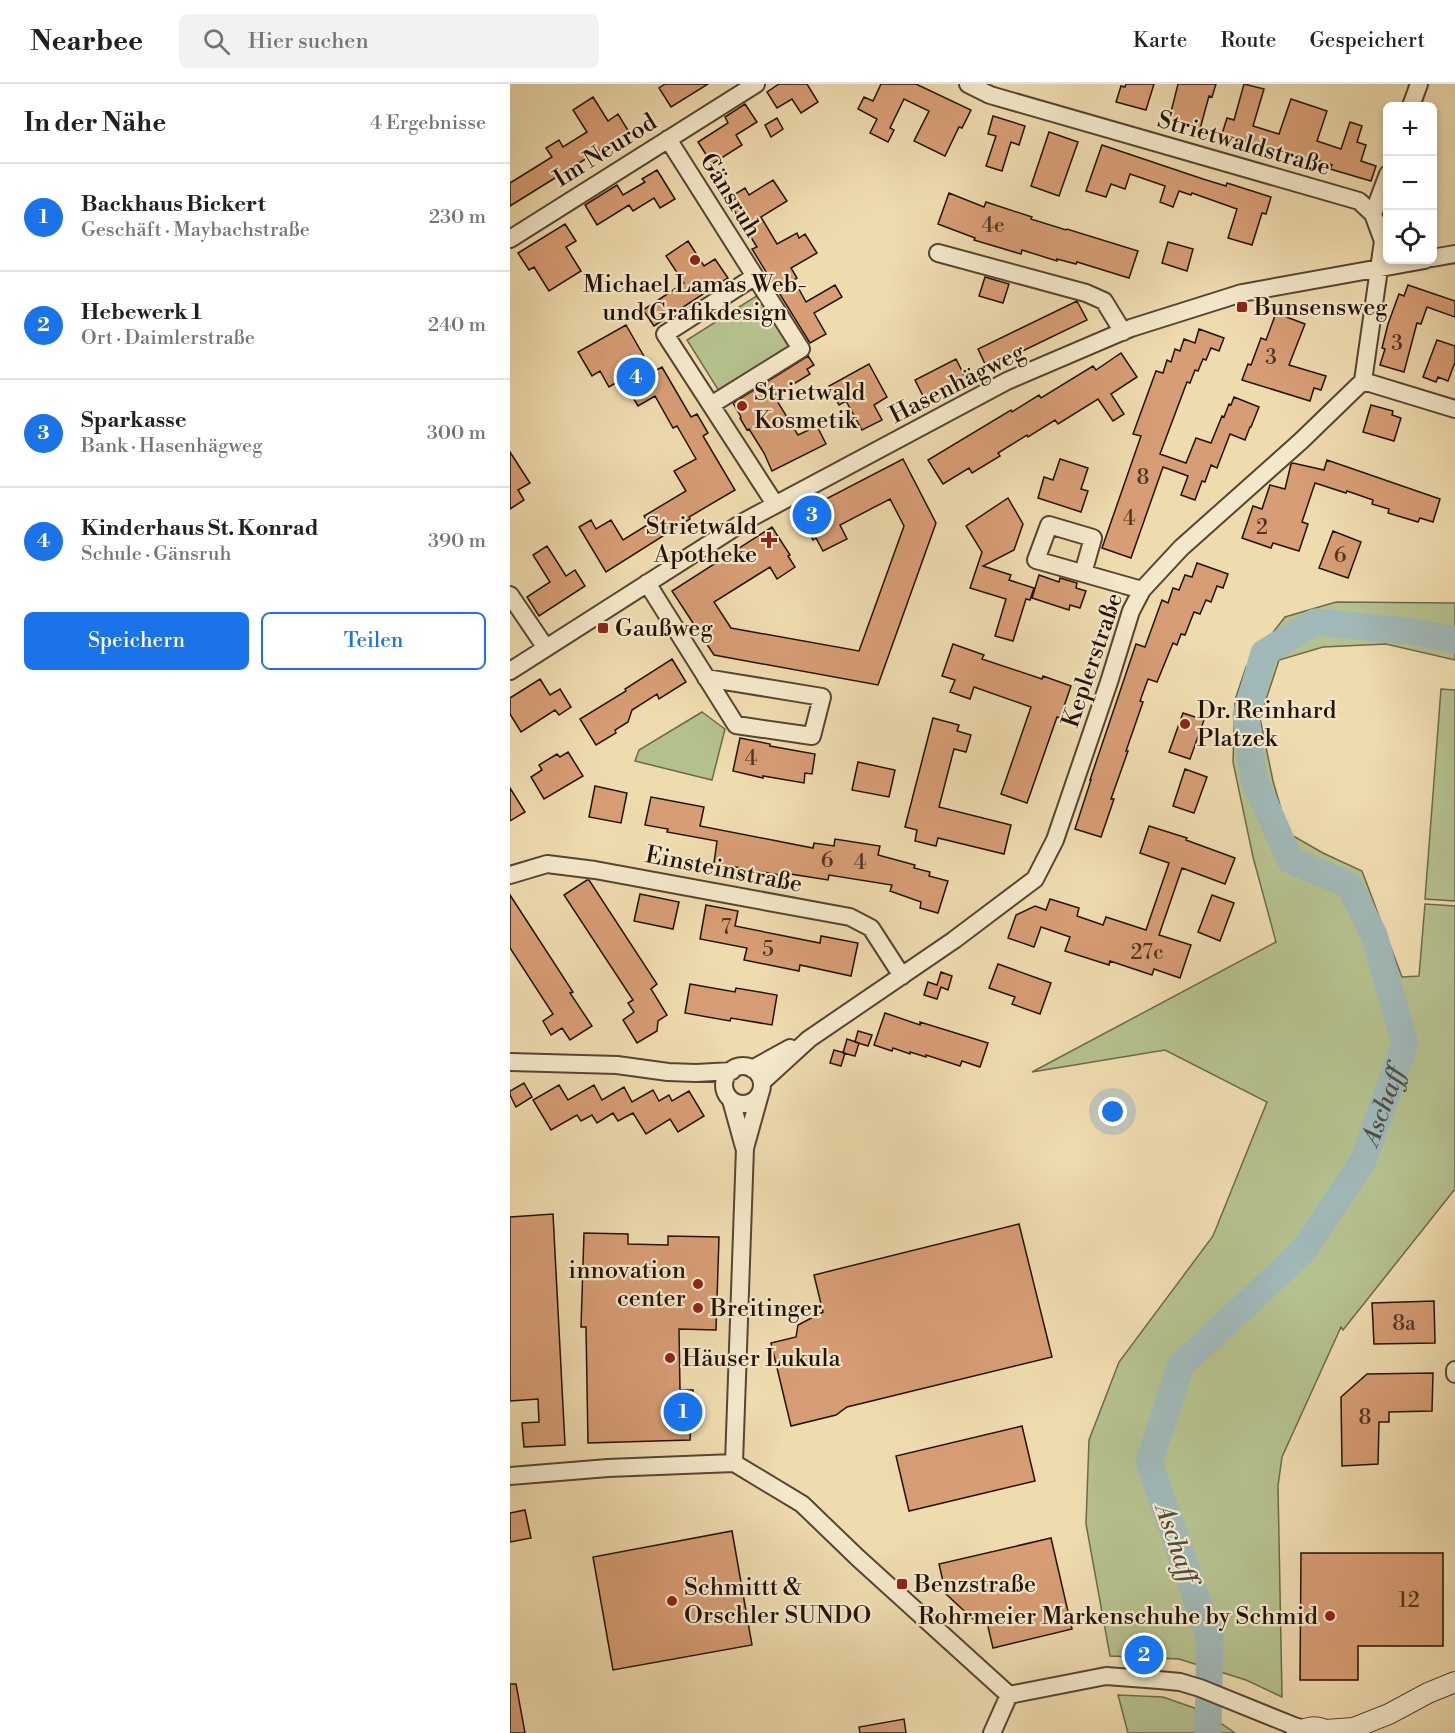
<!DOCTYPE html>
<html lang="de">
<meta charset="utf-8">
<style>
:root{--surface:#fff;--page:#f2f2f2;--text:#202124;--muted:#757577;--line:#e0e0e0;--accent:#1a73e8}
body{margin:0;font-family:"Libre Bodoni",serif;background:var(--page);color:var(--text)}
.controls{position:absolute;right:18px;top:18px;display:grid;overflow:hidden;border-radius:9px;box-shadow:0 3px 9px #0003}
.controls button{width:54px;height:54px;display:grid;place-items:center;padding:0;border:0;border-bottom:2px solid var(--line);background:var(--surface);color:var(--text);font:30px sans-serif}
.you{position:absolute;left:603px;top:1028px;width:21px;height:21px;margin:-15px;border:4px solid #fff;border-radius:50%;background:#1a73e8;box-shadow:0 0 0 9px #1a73e833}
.badge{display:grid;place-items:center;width:39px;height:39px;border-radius:50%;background:var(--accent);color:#fff;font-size:20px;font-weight:700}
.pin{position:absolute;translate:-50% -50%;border:3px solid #fff;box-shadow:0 2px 6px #0006}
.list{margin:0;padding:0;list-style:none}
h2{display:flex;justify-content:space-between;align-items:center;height:78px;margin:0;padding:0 24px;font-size:26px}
h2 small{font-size:20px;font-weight:400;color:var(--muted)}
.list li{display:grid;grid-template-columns:39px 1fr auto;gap:18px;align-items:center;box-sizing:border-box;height:108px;padding:0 24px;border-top:2px solid var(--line)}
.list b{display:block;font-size:22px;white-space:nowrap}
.list p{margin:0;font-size:20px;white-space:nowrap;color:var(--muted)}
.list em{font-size:20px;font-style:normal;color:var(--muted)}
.actions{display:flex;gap:12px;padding:18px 24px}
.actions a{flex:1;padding:14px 0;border:2px solid var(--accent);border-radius:9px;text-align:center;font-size:21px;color:var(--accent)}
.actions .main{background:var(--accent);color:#fff}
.icon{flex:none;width:33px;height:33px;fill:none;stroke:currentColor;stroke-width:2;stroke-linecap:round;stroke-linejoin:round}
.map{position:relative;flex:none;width:945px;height:1649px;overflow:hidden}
header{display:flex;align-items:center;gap:36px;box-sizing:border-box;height:84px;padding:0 30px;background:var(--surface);border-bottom:2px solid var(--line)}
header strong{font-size:28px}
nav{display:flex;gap:33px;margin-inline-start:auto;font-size:21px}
.search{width:420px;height:54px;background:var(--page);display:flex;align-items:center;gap:15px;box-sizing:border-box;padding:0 21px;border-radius:9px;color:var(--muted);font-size:22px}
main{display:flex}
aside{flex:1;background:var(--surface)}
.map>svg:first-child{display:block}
</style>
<header>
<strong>Nearbee</strong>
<div class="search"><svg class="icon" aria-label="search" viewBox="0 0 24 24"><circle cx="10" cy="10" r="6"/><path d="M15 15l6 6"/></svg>Hier suchen</div>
<nav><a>Karte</a><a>Route</a><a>Gespeichert</a></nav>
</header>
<main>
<aside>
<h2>In der Nähe<small>4 Ergebnisse</small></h2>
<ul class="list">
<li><span class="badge">1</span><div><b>Backhaus Bickert</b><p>Geschäft · Maybachstraße</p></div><em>230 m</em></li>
<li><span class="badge">2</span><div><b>Hebewerk 1</b><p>Ort · Daimlerstraße</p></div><em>240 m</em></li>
<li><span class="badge">3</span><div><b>Sparkasse</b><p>Bank · Hasenhägweg</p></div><em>300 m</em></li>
<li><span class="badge">4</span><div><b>Kinderhaus St. Konrad</b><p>Schule · Gänsruh</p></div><em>390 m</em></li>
</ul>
<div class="actions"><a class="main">Speichern</a><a>Teilen</a></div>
</aside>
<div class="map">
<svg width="945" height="1649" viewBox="0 0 945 1649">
<rect width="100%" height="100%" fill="#eedbae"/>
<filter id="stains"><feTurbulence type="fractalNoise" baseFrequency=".00333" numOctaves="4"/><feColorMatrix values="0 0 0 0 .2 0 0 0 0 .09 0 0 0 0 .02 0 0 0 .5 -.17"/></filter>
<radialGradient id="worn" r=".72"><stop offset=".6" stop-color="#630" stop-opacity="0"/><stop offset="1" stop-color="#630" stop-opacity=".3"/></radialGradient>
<path fill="#b5c18d" stroke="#6c6a4a" stroke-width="1.5" d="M248 211 280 263 209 307 177 256Z
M826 518 945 519V576L876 560 813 563 769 576 750 634 763 697 778 749 813 769 852 787 892 893 909 892 915 820 945 822V1105L833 1246 831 1243 772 1373 768 1402 772 1613 736 1596 669 1575 600 1572 576 1440 579 1356 609 1278 703 1152 757 1018 655 966 522 988 766 858 743 773 723 678 725 616 736 583 775 533Z
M931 605 945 606V817L915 815Z
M192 628 215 645 202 696 125 677 129 666Z
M608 1611 653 1613 693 1627 725 1649H618Z"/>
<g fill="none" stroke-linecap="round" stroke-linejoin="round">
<path stroke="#a0b8b7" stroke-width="27" id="s1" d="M698 1649 700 1554 639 1378 671 1281 793 1167 852 1079 895 960 864 851 839 801 780 776 744 695 736 631 754 569 805 538 899 547 945 556"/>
</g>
<path fill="#d79d74" stroke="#231307" stroke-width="1.5" d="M155 0H198L161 23 149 4Z
M269 0H297L308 18 291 29 282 15 267 24 257 8Z
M371 0H406L461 26 452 44 449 43 435 72 404 57 419 27 394 15 380 44 384 46 378 58 360 49 367 35 348 25 354 13 363 17Z
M616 0H644L636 26 606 18 611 2 615 3Z
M668 0H706L702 13 699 12 690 45 659 36Z
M734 0 754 5 743 42 769 50 781 15 817 27 807 57 831 65 840 38 852 42 847 58 856 61 851 77 866 82 861 97 820 85 822 81 800 74 799 77 712 50 717 34 724 36Z
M83 13 98 37 108 30 119 48 0 122V99L42 73 36 64 49 56 53 63 77 48 63 26Z
M235 20 247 38 226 51 232 61 202 80 188 58 218 39 215 33Z
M483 32 515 42 509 61 501 58 492 87 476 82 486 52 478 50Z
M267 34 273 45 261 53 255 41Z
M539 48 568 58 549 112 521 102Z
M592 61 693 95 716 102 717 99 761 113 756 130 752 129 742 161 718 154 727 125 682 109 681 111 669 107 663 123 650 118 655 102 620 90 615 105 601 100 596 113 576 107Z
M147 86 165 115 150 124 144 114 123 127 119 121 87 141 75 121 107 101 113 111 135 98 132 95Z
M263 96 277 117 251 133 267 160 287 149 289 154 295 150 307 169 281 184 287 194 284 196 296 218 325 201 332 213 304 229 316 250 300 259 242 165 247 163 217 115 235 104 239 111Z
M439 109 474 123 476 118 522 133 521 135 556 146 557 145 628 167 619 194 567 178 566 180 547 175V177L512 166 511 170 464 156 465 154 428 140Z
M55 140 66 157 56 163 71 187 39 207 24 183 19 186 8 169Z
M178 157 194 182 205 175 218 194 144 242 133 226 174 199 156 172Z
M658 158 683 165 677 187 652 179Z
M475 193 499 200 493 219 469 212Z
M898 201 945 217V233L917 223 911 240 907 239 894 288 870 281 875 265 872 264 878 240 889 210 894 212Z
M567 217 577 236 477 284 468 265Z
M766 229 795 240 779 281 816 292 811 306 804 304 800 317 732 296 738 280 741 281 751 254 756 256Z
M116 241 143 288 152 283 181 333 187 330 198 349 193 352 225 406 179 433 180 435 96 488 69 443 81 436 86 445 101 436 113 456 139 440 134 432 176 407 164 387 186 375 167 342 163 344 145 312 128 322 112 295 99 303 90 287 82 292 68 268Z
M689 245 714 254 709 267 701 264 696 276 693 275 688 287 685 286 680 299 677 298 650 370 676 379 686 354 701 359 712 332 714 333 719 320 721 321 724 313 749 323 741 343H740L735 356 720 350 707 384 701 381 695 398 692 397 685 416 671 411 678 392 653 383 621 474 592 464 631 352 623 350 646 287 653 289 657 276 661 278 665 265 670 267 674 255 685 259Z
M927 256 945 262V278L938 297 928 293 926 298 913 293Z
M611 269 627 293 601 310 614 330 603 337 588 315 548 340 545 336 518 353 517 351 488 369 490 372 462 389 459 384 433 400 418 376 501 326 502 328 529 311 531 314 583 282 586 286Z
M298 272 304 281 297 285 300 290 264 312 288 351 307 342 316 360 262 387 254 369 239 345 237 346 230 334 231 333 223 319Z
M446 275 456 295 415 316 405 296Z
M359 280 377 313 364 321 372 336 352 346 336 317 329 321 319 302Z
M861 321 883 327 882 331 891 334 884 357 853 348Z
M0 368 20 399 8 406 14 416 0 425Z
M393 375 426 439 368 601 204 571 162 507 262 443 280 471 278 472 285 483 267 495 260 483 204 518 221 544 349 567 394 442 380 415 330 441 337 455 313 467 306 454 303 456 289 429Z
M550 375 578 384 571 405 578 407 571 428 528 414 534 393 543 396Z
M817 376 930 415 923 438 910 434 908 438 878 429 879 425 862 420 863 416 837 407 836 409 805 399 792 438 798 440 789 467 763 459 761 464 732 454 743 422 752 425 760 401 775 405 781 380 783 379 814 386Z
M498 414 513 440 504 466 473 482 501 491 499 496 524 504 520 516 516 515 503 557 485 552 496 515 460 504 472 468 456 442Z
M823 447 851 458 838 494 809 484Z
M37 462 56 492 65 486 75 502 29 532 17 513 40 498 23 471Z
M687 479 718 490 713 504 707 502 701 518 696 516 690 530 684 528 675 551 671 550 667 561 663 559 647 598 638 595 630 617 633 618 616 667H618L601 715H604L591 753 565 745 581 696H580L626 560 635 563 652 516 658 519 663 504 669 506 675 491 682 493Z
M529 491 549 498 550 494 567 499 566 504 576 507 570 524 560 521 559 526 522 514Z
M443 560 474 571 472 575 532 595 533 592 561 602 550 634 547 633 517 719 491 710 521 623 464 603 460 615 440 608 445 596 432 592Z
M162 575 176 598 149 615 147 610 122 626 118 638 105 646 106 649 86 661 70 635 116 607 115 605Z
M30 595 40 611 50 605 61 623 49 631 45 626 11 648 0 630V614Z
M673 629 694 636 680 675 659 668Z
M423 634 449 641 447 647 461 651 456 668 444 665 429 723 501 741 494 770 428 754 426 762 405 757 407 746 395 743Z
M230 654 260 660V662L305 670 302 690 295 689 294 699 253 692V694L223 687Z
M58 668 73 692 34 715 21 693 32 686 29 681 47 670 50 673Z
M348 678 385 686 379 713 342 706Z
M675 685 697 693 684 729 663 722Z
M85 702 117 709 111 739 79 733Z
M0 704 15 728 0 737Z
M141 713 194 723 190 742 303 764 304 759 324 762 325 755 370 762 368 771 405 781 404 784 420 788 419 792 438 797 428 829 410 824 411 818 380 807 382 801 319 791 318 796 280 790V793L204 779 207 757 157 748 158 745 135 741Z
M639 742 677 754 676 756 725 774 715 800 672 784 649 851 681 861 670 894 644 885 642 891 600 877 599 881 555 867 560 853 531 843 524 863 498 854 506 831 525 822 536 826 540 815 569 824 567 832 593 841 596 833 636 846 659 779 630 769Z
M77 796H79L147 900 141 905 157 931 148 937 147 947 127 959 113 936 124 928 118 919 123 916 54 811Z
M130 810 169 818 163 845 124 837Z
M0 811 63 908 60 909 82 942 60 956 52 944 41 951 33 937 43 930 0 864Z
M702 811 724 819 710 857 688 848Z
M196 821 228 827 225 842 310 859 311 852 348 859 341 892 290 881 289 887 234 876 237 864 190 855Z
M488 880 541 899 530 930 502 920 505 913 479 904Z
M431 888 442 892 438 906 431 903 427 915 414 911 418 898 427 901Z
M180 900 225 908 226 904 267 911 262 941 221 934 220 937 175 929Z
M375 929 410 941V938L478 959 470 983 452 977 450 982 416 971V973L400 968V970L383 964 382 967 364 961Z
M348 947 362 951 358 962 345 958Z
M337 955 349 959 345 972 333 969Z
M324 966 335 969 331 982 320 979Z
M14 999 22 1013 6 1023 0 1011V1007Z
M49 1001 58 1016 84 1001 92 1016 114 1003 122 1018 143 1006 149 1017 159 1011 162 1017 179 1007 194 1032 168 1048 160 1035 136 1050 123 1029 108 1037 103 1029 87 1039 82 1031 71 1037 67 1031 41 1046 23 1016Z
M43 1130 55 1361 14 1363 12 1339 29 1338 28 1315 0 1317V1133Z
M509 1140 542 1273 337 1323 326 1331 281 1342 261 1259 286 1253 288 1241 313 1228 304 1191Z
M74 1149 118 1150V1160L158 1161V1152L209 1153 206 1246 169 1245 170 1306H183L180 1356 78 1359 76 1243H71Z
M924 1217 925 1259 864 1260 862 1219Z
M923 1289 922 1327 879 1328V1338H869L868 1380 832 1382 831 1313 857 1290Z
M512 1342 525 1397 399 1427 386 1372Z
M15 1426 21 1454 0 1458V1429Z
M222 1447 242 1561 103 1586 83 1473Z
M541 1454 562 1545 483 1564 476 1534 464 1536 436 1510 429 1480Z
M791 1469H933V1562H848V1596H790Z
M0 1600H6L15 1649H0Z
M394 1635 396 1649H350L349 1643Z"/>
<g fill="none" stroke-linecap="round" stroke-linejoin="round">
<defs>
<path id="minor" d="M901 22 909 0
M158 55 291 265 201 321
M863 130 878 90
M0 155 246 0
M428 169 576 209 594 217 613 248
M922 174 945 170
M244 193 155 250 265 420
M853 297 945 325
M573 489 583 454 539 441 526 476 632 506
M137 499 226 641 302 652 312 613 196 594
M0 511 36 564
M0 587 235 437 497 297 621 244 732 209 915 176
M0 791 37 780 85 786 340 833 361 844 392 892
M0 978 107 981 158 988 186 989 222 987
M214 1001a19 19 0 1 1 38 0a19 19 0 1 1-38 0Z
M242 985 280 964
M252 998 299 955 444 856 525 795 545 756 599 598 621 527 632 506 671 464 791 357 853 297 873 157 863 130 849 117 480 11 458 0
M221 1016 234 1063
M945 1286V1290
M224 1379 235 1064 250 1010
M0 1392 98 1384 224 1379 292 1420 348 1474 499 1611
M499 1611 596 1592 649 1596 670 1598 690 1604 784 1642 794 1645
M482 1649 499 1611"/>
<path id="tertiary" d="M816 1646 843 1644 851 1641 879 1630 918 1609 945 1598
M787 1649C798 1642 809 1641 820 1649"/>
</defs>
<use href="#minor" stroke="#564531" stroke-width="20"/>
<use href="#tertiary" stroke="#564531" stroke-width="22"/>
<use href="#minor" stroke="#f4e8ca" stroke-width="16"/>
<use href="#tertiary" stroke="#f4e8ca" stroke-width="20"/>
</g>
<g fill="#8f2418" stroke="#f4e8ca" stroke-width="2">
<circle cx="185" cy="176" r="6"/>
<rect x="726" y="217" width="12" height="12" rx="3"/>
<circle cx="232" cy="322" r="6"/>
<path d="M256 447h6v6h6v6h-6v6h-6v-6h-6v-6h6z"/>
<rect x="87" y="538" width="12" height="12" rx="3"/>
<circle cx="675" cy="640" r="6"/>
<circle cx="188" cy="1200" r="6"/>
<circle cx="188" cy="1224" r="6"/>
<circle cx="160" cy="1274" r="6"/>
<rect x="386" y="1494" width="12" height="12" rx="3"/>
<circle cx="162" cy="1517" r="6"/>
<circle cx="820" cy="1532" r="6"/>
</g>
<g text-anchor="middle" stroke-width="4.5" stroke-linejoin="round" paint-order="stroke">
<g font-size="21" fill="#503622">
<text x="483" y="148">4e</text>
<text x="887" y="266">3</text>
<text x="761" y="280">3</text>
<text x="633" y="400">8</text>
<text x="619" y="441">4</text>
<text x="752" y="450">2</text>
<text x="830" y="478">6</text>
<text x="241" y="681">4</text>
<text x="317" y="783">6</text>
<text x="350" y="785">4</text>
<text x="216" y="850">7</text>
<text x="258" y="872">5</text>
<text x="637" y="875">27c</text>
<text x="894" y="1246">8a</text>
<text x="855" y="1340">8</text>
<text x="899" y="1523">12</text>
</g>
<g font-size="24" fill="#231307" stroke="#f4e8ca">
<text transform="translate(734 59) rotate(16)" y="8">Strietwaldstraße</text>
<text transform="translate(95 66) rotate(-32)" y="8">Im Neurod</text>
<text transform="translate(221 111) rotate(58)" y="8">Gänsruh</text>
<text transform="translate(447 299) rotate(-27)" y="8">Hasenhägweg</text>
<text transform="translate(582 576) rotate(-71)" y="8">Keplerstraße</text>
<text transform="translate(214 785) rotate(11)" y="8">Einsteinstraße</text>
</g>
<g font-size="24" fill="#231307" stroke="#f4e8ca" text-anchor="start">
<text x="185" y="208" text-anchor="middle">Michael Lamas Web-<tspan x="185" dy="28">und Grafikdesign</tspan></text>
<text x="744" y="231">Bunsensweg</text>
<text x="244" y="316">Strietwald<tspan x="244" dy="28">Kosmetik</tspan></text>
<text x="247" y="450" text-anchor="end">Strietwald<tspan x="247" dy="28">Apotheke</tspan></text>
<text x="105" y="552">Gaußweg</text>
<text x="687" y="634">Dr. Reinhard<tspan x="687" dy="28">Platzek</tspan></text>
<text x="176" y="1194" text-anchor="end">innovation<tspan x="176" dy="28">center</tspan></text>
<text x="200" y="1232">Breitinger</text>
<text x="172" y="1282">Häuser Lukula</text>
<text x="404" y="1508">Benzstraße</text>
<text x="174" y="1511">Schmittt &amp;<tspan x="174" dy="28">Orschler SUNDO</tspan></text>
<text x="808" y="1540" text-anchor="end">Rohrmeier Markenschuhe by Schmid</text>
</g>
<g font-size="26" font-style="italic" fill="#4f4d45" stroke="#f4e8ca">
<text dy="9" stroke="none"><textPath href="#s1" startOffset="717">Aschaff</textPath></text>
<text transform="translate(667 1459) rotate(71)" y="9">Aschaff</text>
</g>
</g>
<rect width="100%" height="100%" filter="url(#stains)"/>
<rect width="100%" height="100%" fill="url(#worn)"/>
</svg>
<div class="controls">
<button>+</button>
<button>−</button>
<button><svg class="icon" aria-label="locate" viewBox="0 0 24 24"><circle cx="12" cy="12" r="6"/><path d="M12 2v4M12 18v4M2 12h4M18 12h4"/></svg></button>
</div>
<div class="you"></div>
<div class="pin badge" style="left:173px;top:1328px">1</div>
<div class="pin badge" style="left:634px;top:1571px">2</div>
<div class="pin badge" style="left:302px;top:431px">3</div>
<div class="pin badge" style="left:126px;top:293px">4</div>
</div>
</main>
